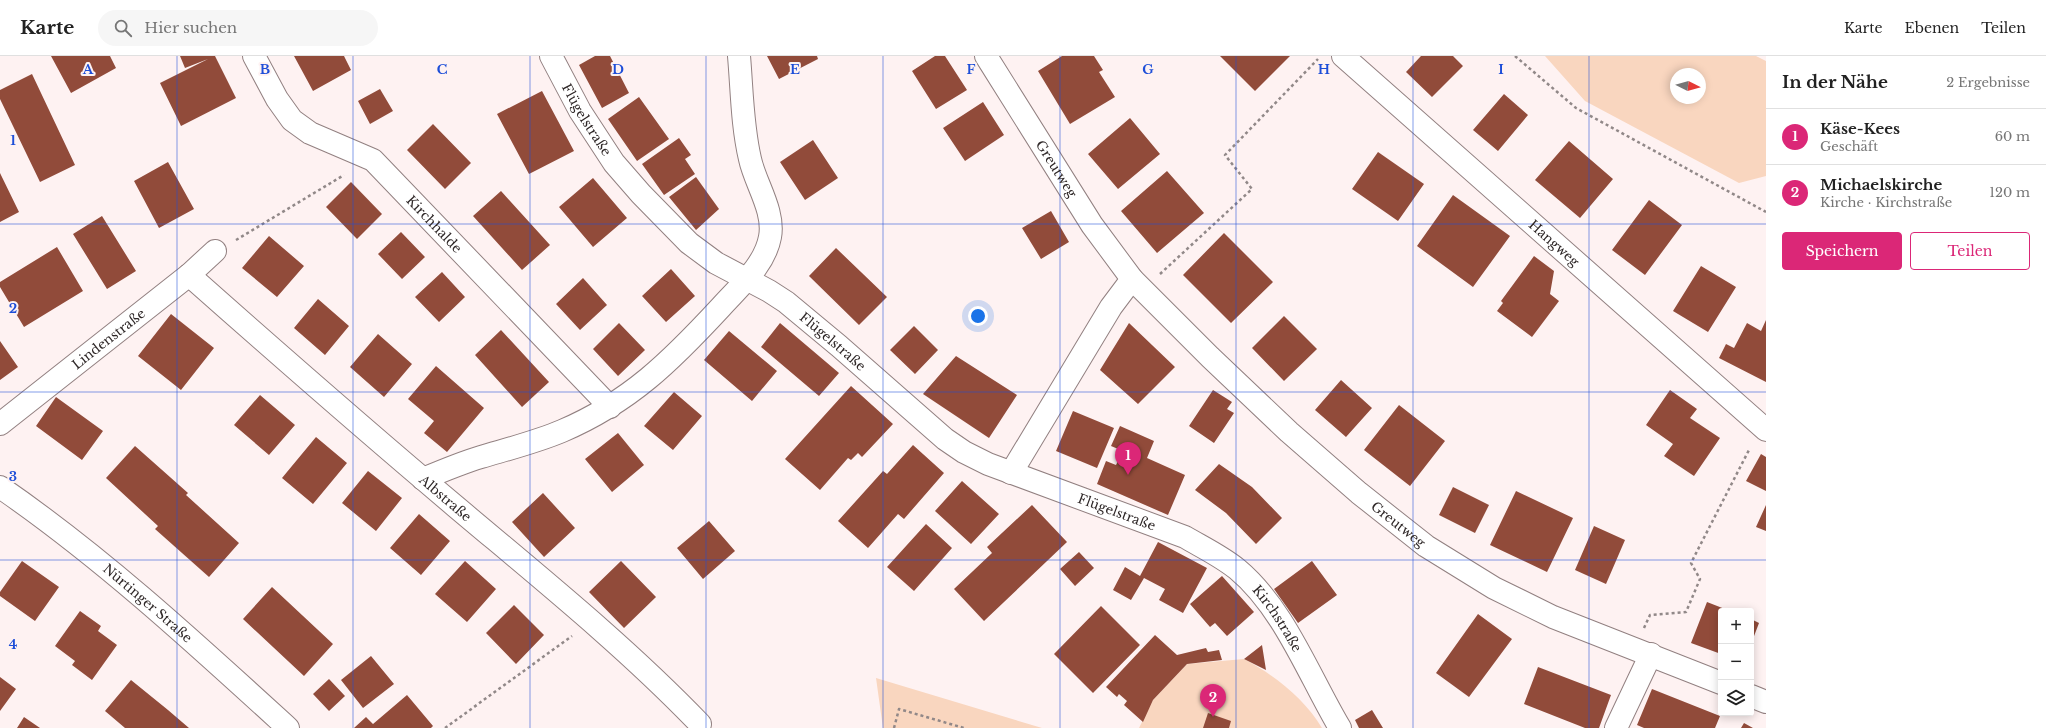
<!DOCTYPE html>
<html lang="de">
<meta charset="utf-8">
<style>
:root{--surface:#fff;--page:#f6f6f6;--text:#222;--muted:#767676;--line:#e0e0e0;--accent:#db2777}
body{margin:0;font-family:"Libre Baskerville",serif;background:var(--page);color:var(--text)}
.controls{position:absolute;right:12px;bottom:12px;display:grid;overflow:hidden;border-radius:4px;box-shadow:0 2px 10px #0003}
.controls button{width:36px;height:36px;display:grid;place-items:center;padding:0;border:0;border-bottom:1px solid var(--line);background:var(--surface);color:var(--text);font:20px sans-serif}
.compass{position:absolute;left:1670px;top:12px;width:36px;height:36px;border-radius:50%;background:var(--surface);box-shadow:0 2px 10px #0003;rotate:96deg}
.you{position:absolute;left:978px;top:260px;width:14px;height:14px;margin:-10px;border:3px solid #fff;border-radius:50%;background:#1a73e8;box-shadow:0 0 0 6px #1a73e833}
.badge{display:grid;place-items:center;width:26px;height:26px;border-radius:50%;background:var(--accent);color:#fff;font-size:13px;font-weight:700}
.pin{position:absolute;translate:-50% -33px;filter:drop-shadow(0 1px 2px #0008)}
.pin::after{content:'';position:absolute;top:21px;width:14px;height:12px;background:inherit;clip-path:polygon(0 0,100% 0,50% 100%)}
.list{margin:0;padding:0;list-style:none}
h2{display:flex;justify-content:space-between;align-items:center;height:52px;margin:0;padding:0 16px;font-size:17px}
h2 small{font-size:13px;font-weight:400;color:var(--muted)}
.list li{display:grid;grid-template-columns:26px 1fr auto;gap:12px;align-items:center;box-sizing:border-box;height:56px;padding:0 16px;border-top:1px solid var(--line)}
.list b{display:block;font-size:15px;white-space:nowrap}
.list p{margin:0;font-size:13px;white-space:nowrap;color:var(--muted)}
.list em{font-size:13px;font-style:normal;color:var(--muted)}
.actions{display:flex;gap:8px;padding:12px 16px}
.actions a{flex:1;padding:9px 0;border:1px solid var(--accent);border-radius:4px;text-align:center;font-size:14px;color:var(--accent)}
.actions .main{background:var(--accent);color:#fff}
.icon{flex:none;width:22px;height:22px;fill:none;stroke:currentColor;stroke-width:2;stroke-linecap:round;stroke-linejoin:round}
.map{position:relative;flex:none;width:1766px;height:672px;overflow:hidden}
header{display:flex;align-items:center;gap:24px;box-sizing:border-box;height:56px;padding:0 20px;background:var(--surface);border-bottom:1px solid var(--line)}
header strong{font-size:19px}
nav{display:flex;gap:22px;margin-inline-start:auto;font-size:14px}
.search{width:280px;height:36px;background:var(--page);display:flex;align-items:center;gap:10px;box-sizing:border-box;padding:0 14px;border-radius:22px;color:var(--muted);font-size:15px}
main{display:flex}
aside{flex:1;background:var(--surface)}
.map>svg:first-child{display:block}
</style>
<header>
<strong>Karte</strong>
<div class="search"><svg class="icon" aria-label="search" viewBox="0 0 24 24"><circle cx="10" cy="10" r="6"/><path d="M15 15l6 6"/></svg>Hier suchen</div>
<nav><a>Karte</a><a>Ebenen</a><a>Teilen</a></nav>
</header>
<main>
<div class="map">
<svg width="1766" height="672" viewBox="0 0 1766 672">
<rect width="100%" height="100%" fill="#fef2f2"/>
<path fill="#f9d6bf" fill-rule="evenodd" d="M1545 0H1756L1766 5V120L1739 127 1585 45ZM1676 18H1700V42H1676Z
M1244 603C1273 618 1305 643 1322 672H1139L1153 644 1187 608Z
M876 622 1042 672H883Z"/>
<path fill="#914b3a" d="M51 0H110L116 12 71 37Z
M180 0H215L236 42 181 70 160 27 208 3 185 12Z
M294 0H344L351 14 313 35Z
M595 0H610L629 37 602 52 579 9Z
M767 0H817L818 3 779 23Z
M935 0H945L967 34 936 53 912 15Z
M1062 0H1094L1103 14 1099 16 1115 41 1070 68 1038 15Z
M1220 0H1290L1255 35Z
M1421 0H1453L1463 10 1432 41 1406 16Z
M32 18 75 109 40 126 0 43V34Z
M380 33 393 55 370 68 358 45Z
M542 35 574 95 529 118 497 58Z
M1504 38 1528 59 1498 95 1473 74Z
M639 41 669 83 637 105 608 63Z
M983 46 1004 79 965 105 943 72Z
M1130 62 1160 98 1118 133 1088 98Z
M433 68 471 107 445 133 407 94Z
M679 82 691 99 685 103 695 118 664 139 642 108Z
M813 84 838 122 805 144 780 106Z
M1569 85 1613 123 1580 162 1535 124Z
M1378 96 1424 128 1398 165 1352 133Z
M168 106 194 153 159 172 134 125Z
M1167 115 1204 157 1157 197 1121 155Z
M0 117 19 156 0 166Z
M696 121 719 153 696 174 669 141Z
M593 122 627 162 593 191 559 151Z
M351 126 382 158 357 183 326 151Z
M501 135 550 189 522 214 473 160Z
M1453 139 1510 180 1473 231 1417 190Z
M1649 144 1682 169 1645 219 1612 194Z
M1051 155 1069 186 1041 203 1022 172Z
M102 160 136 215 107 233 73 178Z
M401 176 425 201 402 223 378 198Z
M1224 177 1273 226 1231 267 1183 219Z
M269 180 304 210 277 241 242 212Z
M57 191 83 235 24 271 0 231V226Z
M836 192 887 241 859 269 809 220Z
M1534 200 1554 215 1550 238 1559 245 1532 281 1497 255 1503 247 1501 245Z
M1701 210 1736 231 1708 276 1673 255Z
M671 213 695 240 666 266 642 240Z
M442 216 465 241 439 266 415 241Z
M583 222 607 249 580 274 556 248Z
M318 243 349 270 325 299 294 272Z
M171 258 214 292 181 334 138 300Z
M1284 260 1317 293 1284 325 1252 292Z
M1766 264V326L1719 302 1726 288 1734 292 1747 267 1761 275Z
M619 267 645 294 618 320 593 293Z
M780 267 839 317 819 340 761 291Z
M1129 267 1175 311 1138 348 1100 314Z
M914 270 938 294 915 318 890 294Z
M501 274 549 326 522 351 475 299Z
M729 275 777 315 752 345 704 304Z
M378 278 412 308 384 341 350 311Z
M0 285 18 311 0 324Z
M956 300 1017 339 989 382 923 338Z
M436 310 484 352 447 396 424 377 434 365 408 343Z
M1341 324 1372 352 1346 381 1315 354Z
M851 330 893 368 862 401 858 397 851 404 848 402 820 434 785 403Z
M1213 334 1232 346 1227 353 1234 357 1214 387 1189 370Z
M1670 334 1697 353 1690 362 1720 382 1694 420 1664 400 1673 388 1646 369Z
M674 336 702 360 673 394 644 370Z
M260 339 295 369 269 399 234 369Z
M56 341 103 375 82 404 36 370Z
M1399 349 1445 385 1410 430 1364 394Z
M1073 355 1114 372 1097 412 1056 395Z
M1120 370 1154 385 1147 402 1185 419 1168 459 1097 428 1106 405 1116 409 1123 395 1111 390Z
M618 377 644 409 612 436 585 403Z
M316 381 347 407 313 448 282 422Z
M913 389 944 417 904 463 898 458 868 492 838 465 883 415 887 418Z
M135 390 188 437 186 439 239 487 209 521 155 473 158 470 106 422Z
M1761 398 1766 401V435L1746 425Z
M1219 408 1252 431 1282 462 1256 488 1226 457 1195 434Z
M368 415 402 442 376 475 342 447Z
M962 425 999 458 971 488 935 455Z
M1453 431 1489 449 1475 477 1439 459Z
M1516 435 1573 462 1547 516 1490 489Z
M543 437 575 472 544 501 512 466Z
M1032 449 1067 486 984 565 954 533 992 497 987 491Z
M1766 449V475L1756 471Z
M419 458 450 485 421 519 390 492Z
M709 465 735 495 703 523 677 492Z
M926 468 952 492 914 535 887 511Z
M1594 470 1625 484 1606 528 1575 514Z
M1158 486 1207 512 1183 557 1159 544 1165 533 1144 522 1131 544 1113 534 1125 511 1140 520Z
M1079 496 1094 512 1075 530 1060 513Z
M22 505 59 531 35 565 0 540V536Z
M465 505 496 533 467 566 435 538Z
M621 505 656 541 624 572 589 536Z
M1312 505 1337 539 1298 567 1274 533Z
M1222 520 1254 556 1227 580 1215 567 1210 571 1190 548Z
M272 531 333 588 304 620 243 563Z
M1707 546 1730 555H1721V598L1691 587Z
M514 549 544 579 516 608 486 577Z
M1101 550 1140 589 1093 637 1054 598Z
M80 555 101 570 98 575 117 589 92 624 72 609 75 605 55 590Z
M1478 558 1512 583 1469 641 1436 617Z
M1751 563 1759 567 1751 588Z
M1155 579 1177 599 1206 592 1208 596 1219 594 1222 604 1187 608 1153 644 1143 666 1124 649 1127 645 1119 638 1117 641 1106 631Z
M1262 589 1266 614 1244 603Z
M371 600 394 628 363 652 341 624Z
M1538 611 1611 639 1599 672H1585L1524 648Z
M0 621 16 633 0 655Z
M329 623 345 640 329 655 313 638Z
M131 624 168 654 189 672H125L105 655Z
M1652 633 1720 660 1715 672H1644L1637 669Z
M407 639 433 670 431 672H354L366 661 373 668Z
M1372 654 1383 672H1359L1355 664Z
M1208 657 1231 665 1229 672H1203Z
M24 661 40 672H17Z
M1744 667 1753 672H1741Z"/>
<g fill="none" stroke-linecap="round" stroke-linejoin="round">
<defs>
<g id="minor">
<path id="s1" d="M254 0 277 43 292 64 310 77 373 104 610 351"/>
<path id="s2" d="M551 0 580 55 614 107 641 138 689 187 716 207 769 235 786 246 839 290 945 383 964 396 988 408 1185 481C1202 491 1221 500 1237 513 1284 552 1309 620 1340 672"/>
<path id="s3" d="M986 0 1092 169 1132 223 1210 301 1289 376 1359 437 1426 490 1494 532 1553 561 1721 627"/>
<path id="s4" d="M1343 0 1766 374"/>
<path id="s5" d="M189 219C277 297 365 374 455 450 538 520 624 589 700 668"/>
<path id="s6" d="M0 368 189 219 215 195"/>
<path d="M1011 417 1111 251 1132 223"/>
<path d="M423 423C442 415 461 407 481 401 508 393 536 386 562 375 630 346 671 305 721 251 739 231 765 209 770 181 775 155 755 127 750 103 742 69 742 34 739 0"/>
<path id="s7" d="M0 431C103 502 196 588 288 672"/>
<path d="M1751 640 1766 646"/>
<path d="M1616 672 1651 598"/>
</g>
</defs>
<use href="#minor" stroke="#928081" stroke-width="24"/>
<path stroke="#918888" stroke-width="2.5" stroke-dasharray="3 3" stroke-linecap="butt" d="M1515 0 1576 52 1766 156
M236 184 344 119
M1160 218 1252 133 1225 99 1318 3
M1644 572 1650 559 1686 556 1700 523 1691 507 1750 392
M445 672 572 580
M894 672 899 653 964 672"/>
<use href="#minor" stroke="#fff" stroke-width="22"/>
</g>
<path fill="none" stroke="#1d4ed8" stroke-width="1" stroke-opacity="0.55" d="M177 0V672M353 0V672M530 0V672M706 0V672M883 0V672M1060 0V672M1236 0V672M1413 0V672M1589 0V672M0 168H1766M0 336H1766M0 504H1766"/>
<g text-anchor="middle" stroke-width="4" stroke-linejoin="round" paint-order="stroke">
<g font-size="13" fill="#2f2828" stroke="#fef2f2">
<text dy="5" stroke="none"><textPath href="#s2" startOffset="73">Flügelstraße</textPath></text>
<text dy="5" stroke="none"><textPath href="#s3" startOffset="133">Greutweg</textPath></text>
<text dy="5" stroke="none"><textPath href="#s1" startOffset="254">Kirchhalde</textPath></text>
<text dy="5" stroke="none"><textPath href="#s4" startOffset="282">Hangweg</textPath></text>
<text dy="5" stroke="none"><textPath href="#s6" startOffset="138">Lindenstraße</textPath></text>
<text dy="5" stroke="none"><textPath href="#s2" startOffset="409">Flügelstraße</textPath></text>
<text dy="5" stroke="none"><textPath href="#s5" startOffset="340">Albstraße</textPath></text>
<text dy="5" stroke="none"><textPath href="#s2" startOffset="745">Flügelstraße</textPath></text>
<text dy="5" stroke="none"><textPath href="#s3" startOffset="629">Greutweg</textPath></text>
<text dy="5" stroke="none"><textPath href="#s7" startOffset="188">Nürtinger Straße</textPath></text>
<text dy="5" stroke="none"><textPath href="#s2" startOffset="943">Kirchstraße</textPath></text>
</g>
</g>
<g font-size="13" text-anchor="middle" font-weight="bold" fill="#1d4ed8" stroke="#fef2f2" stroke-width="4" stroke-linejoin="round" paint-order="stroke">
<text x="88" y="18">A</text>
<text x="265" y="18">B</text>
<text x="442" y="18">C</text>
<text x="618" y="18">D</text>
<text x="795" y="18">E</text>
<text x="971" y="18">F</text>
<text x="1148" y="18">G</text>
<text x="1324" y="18">H</text>
<text x="1501" y="18">I</text>
<text x="13" y="89">1</text>
<text x="13" y="257">2</text>
<text x="13" y="425">3</text>
<text x="13" y="593">4</text>
</g>
</svg>
<div class="controls">
<button>+</button>
<button>−</button>
<button><svg class="icon" aria-label="layers" viewBox="0 0 24 24"><path d="M12 4l9 5-9 5-9-5zM3 14l9 5 9-5"/></svg></button>
</div>
<svg class="compass" viewBox="-18 -18 36 36"><path d="M0-13l5 13h-10z" fill="#e53935"/><path d="M0 13l5-13h-10z" fill="#767676"/></svg>
<div class="you"></div>
<div class="pin badge" style="left:1128px;top:419px">1</div>
<div class="pin badge" style="left:1213px;top:661px">2</div>
</div>
<aside>
<h2>In der Nähe<small>2 Ergebnisse</small></h2>
<ul class="list">
<li><span class="badge">1</span><div><b>Käse-Kees</b><p>Geschäft</p></div><em>60 m</em></li>
<li><span class="badge">2</span><div><b>Michaelskirche</b><p>Kirche · Kirchstraße</p></div><em>120 m</em></li>
</ul>
<div class="actions"><a class="main">Speichern</a><a>Teilen</a></div>
</aside>
</main>
